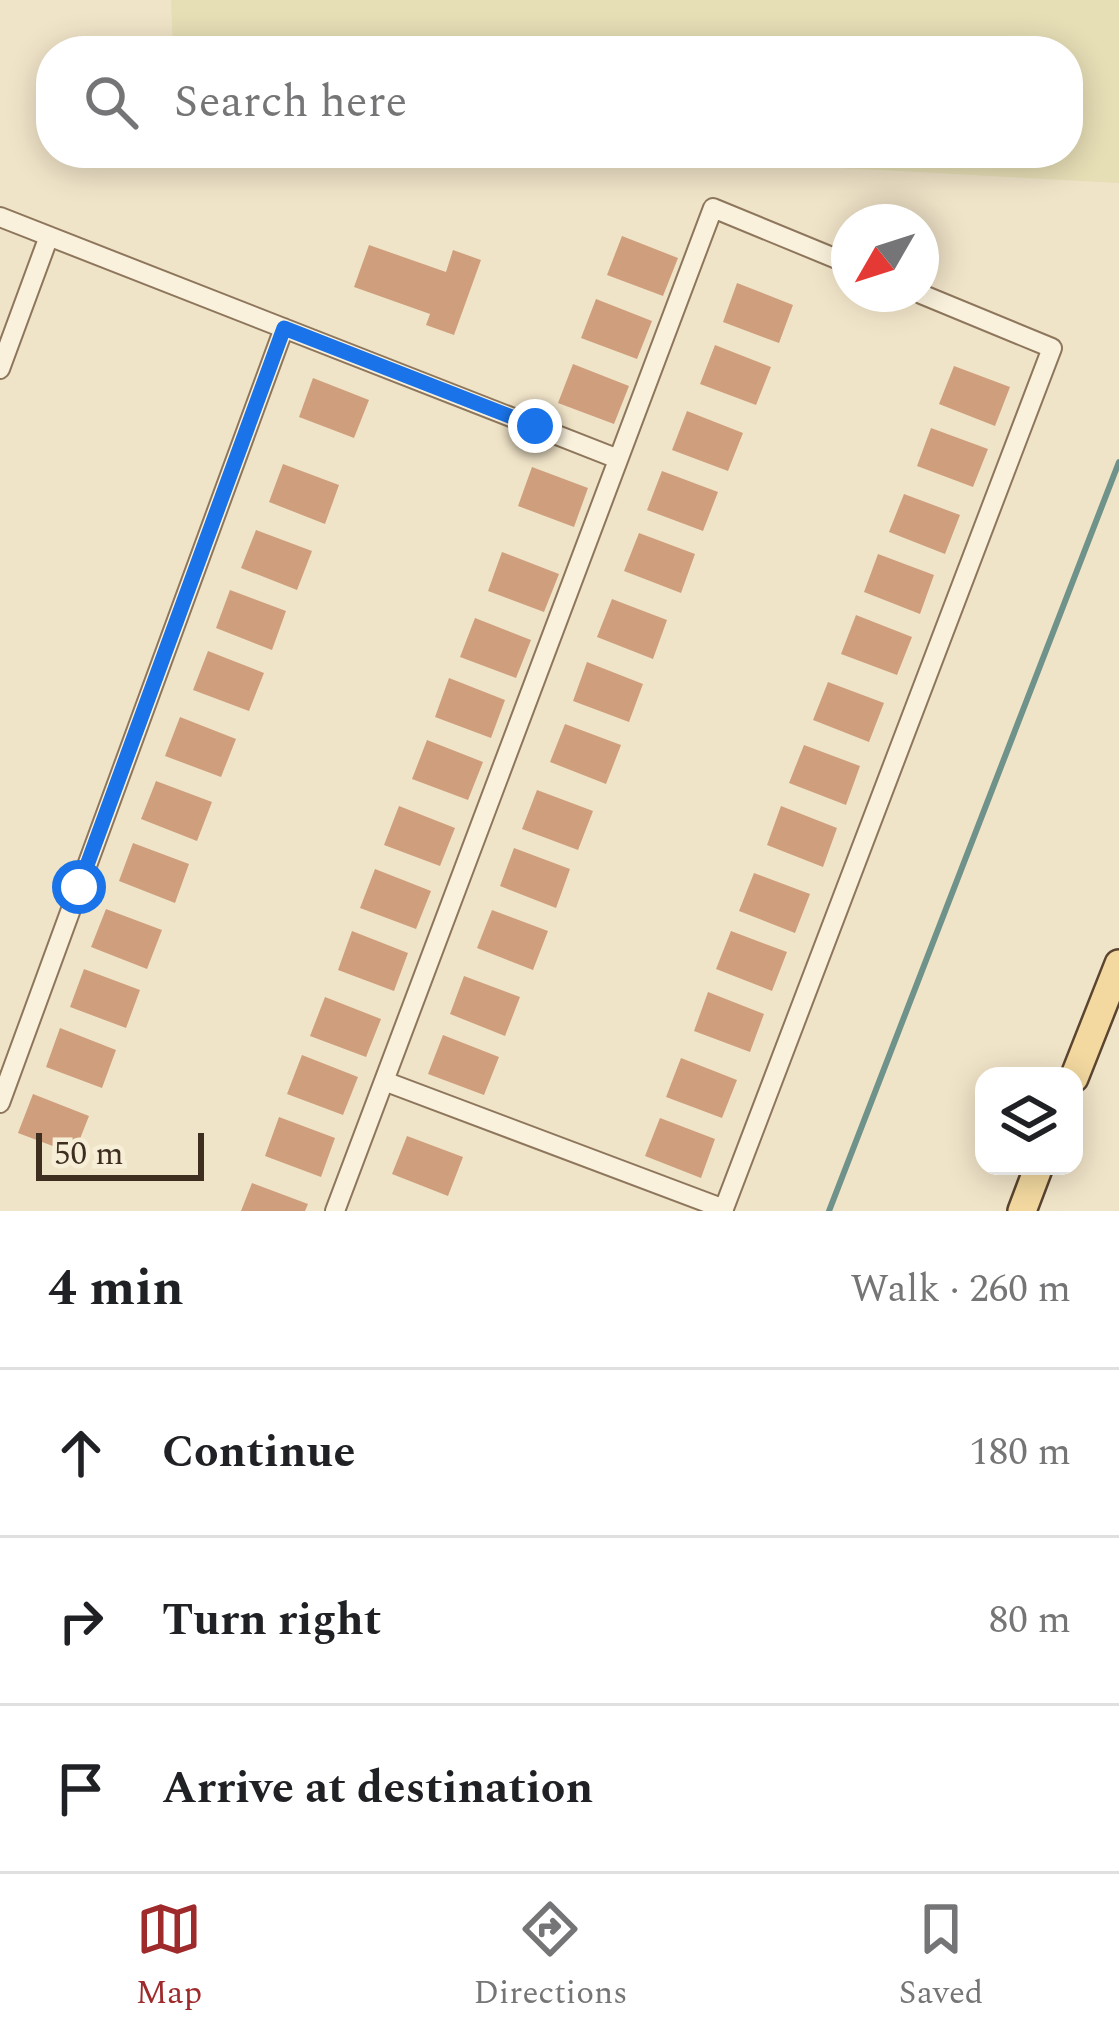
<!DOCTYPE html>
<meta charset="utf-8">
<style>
:root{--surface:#fff;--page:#f2f2f2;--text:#202124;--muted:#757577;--line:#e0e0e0;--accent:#9e2a2b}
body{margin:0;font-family:Spectral,serif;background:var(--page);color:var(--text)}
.controls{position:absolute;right:36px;bottom:36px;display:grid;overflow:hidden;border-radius:24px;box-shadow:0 6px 30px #0003}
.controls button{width:108px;height:108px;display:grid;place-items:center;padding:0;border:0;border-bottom:3px solid var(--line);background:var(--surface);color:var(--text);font:60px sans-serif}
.compass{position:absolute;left:831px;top:204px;width:108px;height:108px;border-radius:50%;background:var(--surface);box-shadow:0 6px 30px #0003;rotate:231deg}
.scale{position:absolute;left:36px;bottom:30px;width:168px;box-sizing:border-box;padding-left:12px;border:6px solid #3d2e20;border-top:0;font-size:33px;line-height:42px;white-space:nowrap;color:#3d2e20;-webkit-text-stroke:9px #f7eed8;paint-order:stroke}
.stop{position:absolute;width:36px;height:36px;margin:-27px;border:9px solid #1a73e8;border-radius:50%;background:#fff}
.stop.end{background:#1a73e8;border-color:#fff;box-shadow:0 3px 12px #0008}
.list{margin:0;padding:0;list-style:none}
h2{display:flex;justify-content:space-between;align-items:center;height:156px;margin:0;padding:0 48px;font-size:51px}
h2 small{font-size:39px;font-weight:400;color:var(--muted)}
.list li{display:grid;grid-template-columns:78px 1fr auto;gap:36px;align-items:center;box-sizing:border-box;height:168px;padding:0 48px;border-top:3px solid var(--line)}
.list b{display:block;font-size:45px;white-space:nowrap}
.list em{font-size:39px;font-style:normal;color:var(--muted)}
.icon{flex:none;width:66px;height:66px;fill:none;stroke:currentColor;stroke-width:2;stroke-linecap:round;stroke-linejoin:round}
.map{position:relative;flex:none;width:1119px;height:1211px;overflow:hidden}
.search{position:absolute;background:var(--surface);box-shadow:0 6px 30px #0003;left:36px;right:36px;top:36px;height:132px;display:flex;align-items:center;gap:30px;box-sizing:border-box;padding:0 42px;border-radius:48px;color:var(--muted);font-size:45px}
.sheet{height:660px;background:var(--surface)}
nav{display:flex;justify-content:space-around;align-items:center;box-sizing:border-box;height:168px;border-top:3px solid var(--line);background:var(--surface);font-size:33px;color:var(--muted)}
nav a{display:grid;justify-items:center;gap:6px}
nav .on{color:var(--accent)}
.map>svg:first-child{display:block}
</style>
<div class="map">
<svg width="1119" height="1211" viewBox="0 0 1119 1211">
<rect width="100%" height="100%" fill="#f0e4c8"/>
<path fill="#e6deb5" d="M171 0H1119V183L674 159 662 153H1068V51H173Z"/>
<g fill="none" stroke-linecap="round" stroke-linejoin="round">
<path stroke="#6f938a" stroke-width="6" d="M829 1211 1119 462"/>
</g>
<path fill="#cf9f7d" d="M622 236 678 258 663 296 607 275Z
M369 245 446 272 453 250 481 260 454 335 426 325 430 314 354 287Z
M737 283 793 305 779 343 723 322Z
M596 299 652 321 637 359 581 338Z
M715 345 771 367 756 405 700 384Z
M573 364 629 386 614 424 558 403Z
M954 366 1010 387 995 426 939 404Z
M313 378 369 400 354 438 299 417Z
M687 411 743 433 728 471 672 450Z
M931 428 988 449 973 487 917 466Z
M283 464 339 485 325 524 269 502Z
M532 467 588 488 574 527 518 506Z
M662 471 718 492 703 531 647 510Z
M904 494 960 515 945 554 889 532Z
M256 530 312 551 297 590 241 568Z
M639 533 695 554 681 593 624 571Z
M502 552 559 574 544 612 488 591Z
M878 554 934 575 920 614 864 592Z
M230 590 286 611 272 650 216 628Z
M612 599 667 620 653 659 597 637Z
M856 615 912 637 897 675 841 654Z
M475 618 531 640 516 678 460 657Z
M208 651 264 673 249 711 193 690Z
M587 662 643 684 629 722 573 701Z
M449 678 505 700 491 738 435 717Z
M828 682 884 703 869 742 813 720Z
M180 717 236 739 221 777 165 756Z
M565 724 621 745 606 784 550 762Z
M427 740 483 762 468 800 412 779Z
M804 745 860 766 846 805 789 783Z
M156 781 212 802 197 841 141 819Z
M537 790 593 811 578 850 522 829Z
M399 806 455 828 440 866 384 845Z
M781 806 837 828 823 867 767 845Z
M133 843 189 864 175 903 119 881Z
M514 848 570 869 556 908 500 886Z
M375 869 431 891 416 929 360 908Z
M754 873 810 894 795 933 739 911Z
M106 909 162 930 147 969 91 947Z
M492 910 548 931 533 970 477 948Z
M352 931 408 953 394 991 338 970Z
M731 931 787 952 772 991 716 969Z
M84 969 140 990 126 1028 70 1007Z
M464 976 520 997 505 1036 450 1014Z
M708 992 764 1014 750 1052 694 1031Z
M325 997 381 1019 366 1057 310 1036Z
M60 1028 116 1050 102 1088 46 1067Z
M443 1035 499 1057 484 1095 428 1074Z
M302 1055 358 1077 343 1115 287 1094Z
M681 1058 737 1080 722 1118 666 1097Z
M33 1094 89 1116 74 1154 18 1133Z
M279 1117 335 1138 321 1177 265 1156Z
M660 1118 715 1139 701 1178 645 1156Z
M407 1136 463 1157 448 1196 392 1174Z
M252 1183 308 1204 305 1211H241Z"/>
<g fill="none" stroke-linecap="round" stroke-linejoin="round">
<defs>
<path id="minor" d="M0 217 618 459
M0 369 49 236
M384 1081 724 1209
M0 1103 284 328
M335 1211 713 208 849 264
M723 1211 1052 348 921 294"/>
<path id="primary" d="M1074 1078 1119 964
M1022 1211 1039 1166"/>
</defs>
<use href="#minor" stroke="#8d765c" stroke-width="22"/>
<use href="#primary" stroke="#5b4430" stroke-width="32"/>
<use href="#minor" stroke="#faf1dc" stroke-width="18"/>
<use href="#primary" stroke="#f3d9a0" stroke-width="27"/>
</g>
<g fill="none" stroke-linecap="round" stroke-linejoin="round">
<path stroke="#1a73e8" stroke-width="15" d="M79 887 284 328 535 426"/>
</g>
</svg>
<div class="controls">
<button><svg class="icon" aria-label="layers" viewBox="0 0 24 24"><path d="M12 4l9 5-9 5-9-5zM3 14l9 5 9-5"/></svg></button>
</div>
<svg class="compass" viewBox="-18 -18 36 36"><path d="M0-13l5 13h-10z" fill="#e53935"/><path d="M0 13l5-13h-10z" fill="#757577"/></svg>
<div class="scale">50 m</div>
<div class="stop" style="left:79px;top:887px"></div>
<div class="stop end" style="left:535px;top:426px"></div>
<div class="search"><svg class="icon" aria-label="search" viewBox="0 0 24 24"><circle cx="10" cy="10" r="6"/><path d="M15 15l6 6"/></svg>Search here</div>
</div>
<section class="sheet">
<h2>4 min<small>Walk · 260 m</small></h2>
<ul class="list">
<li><svg class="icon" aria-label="ahead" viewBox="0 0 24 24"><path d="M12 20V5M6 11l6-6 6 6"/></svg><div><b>Continue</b></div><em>180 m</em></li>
<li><svg class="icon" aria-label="right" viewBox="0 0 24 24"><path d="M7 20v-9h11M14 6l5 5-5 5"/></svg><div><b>Turn right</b></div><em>80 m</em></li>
<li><svg class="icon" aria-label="arrive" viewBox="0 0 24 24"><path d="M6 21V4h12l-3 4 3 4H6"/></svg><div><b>Arrive at destination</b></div></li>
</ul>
</section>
<nav>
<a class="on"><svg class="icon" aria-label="map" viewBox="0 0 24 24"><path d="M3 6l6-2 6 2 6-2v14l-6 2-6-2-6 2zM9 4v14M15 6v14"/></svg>Map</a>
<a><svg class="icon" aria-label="directions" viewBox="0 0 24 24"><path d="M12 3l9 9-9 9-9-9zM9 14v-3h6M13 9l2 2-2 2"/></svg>Directions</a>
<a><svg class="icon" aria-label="saved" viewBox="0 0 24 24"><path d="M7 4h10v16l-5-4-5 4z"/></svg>Saved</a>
</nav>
